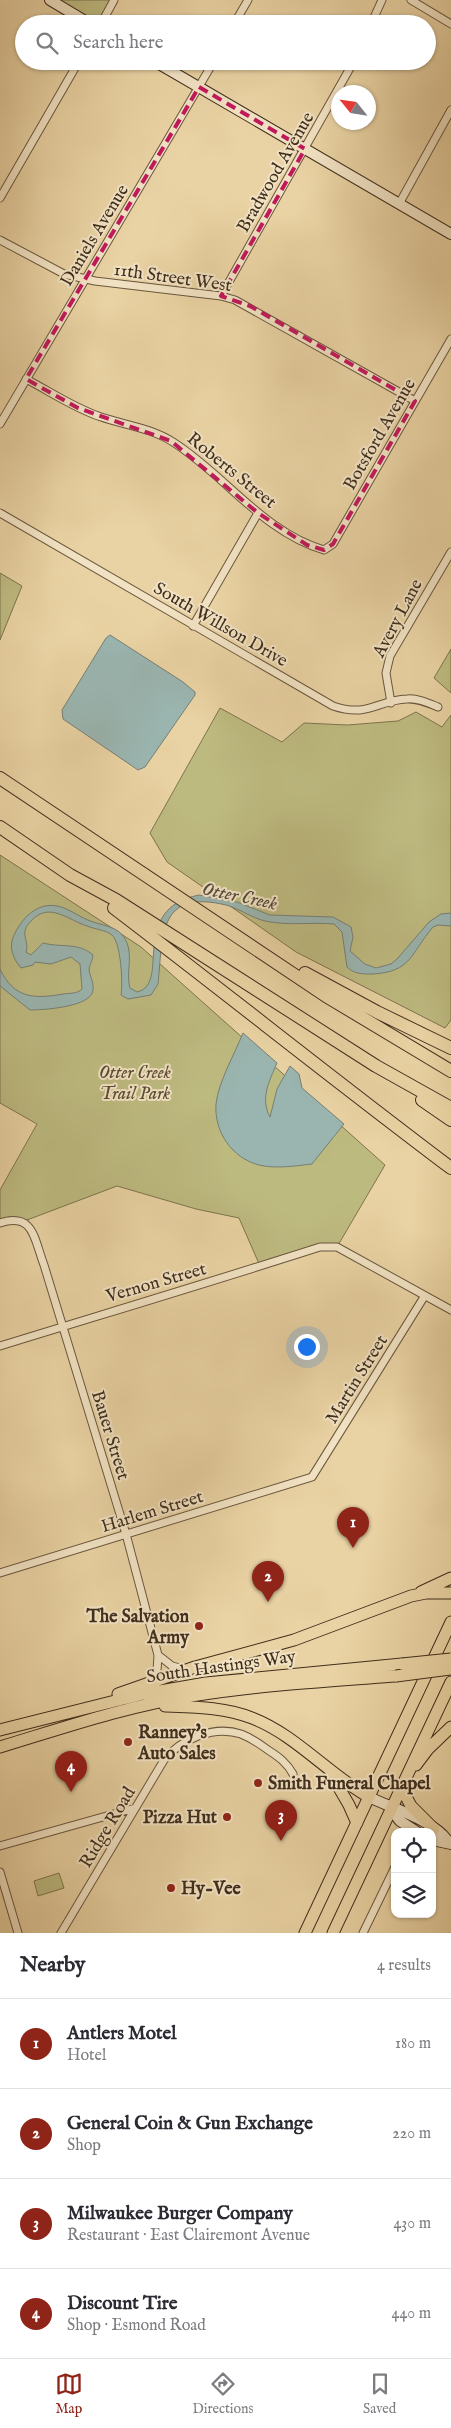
<!DOCTYPE html>
<meta charset="utf-8">
<style>
:root{--surface:#fff;--page:#f2f2f3;--text:#2b2b33;--muted:#7c7c81;--line:#e1e1e2;--accent:#8f2418}
body{margin:0;font-family:"IM FELL English",serif;background:var(--page);color:var(--text)}
.controls{position:absolute;right:15px;bottom:15px;display:grid;overflow:hidden;border-radius:10px;box-shadow:0 1px 4px #0004}
.controls button{width:45px;height:45px;display:grid;place-items:center;padding:0;border:0;border-bottom:1px solid var(--line);background:var(--surface);color:var(--text);font:25px sans-serif}
.compass{position:absolute;left:331px;top:85px;width:45px;height:45px;border-radius:50%;background:var(--surface);box-shadow:0 1px 4px #0004;rotate:300deg}
.you{position:absolute;left:306px;top:1346px;width:18px;height:18px;margin:-12px;border:4px solid #fff;border-radius:50%;background:#1a73e8;box-shadow:0 0 0 8px #1a73e833}
.badge{display:grid;place-items:center;width:32px;height:32px;border-radius:50%;background:var(--accent);color:#fff;font-size:16px;font-weight:700}
.pin{position:absolute;translate:-50% -41px;filter:drop-shadow(0 1px 2px #0008)}
.pin::after{content:'';position:absolute;top:26px;width:18px;height:15px;background:inherit;clip-path:polygon(0 0,100% 0,50% 100%)}
.list{margin:0;padding:0;list-style:none}
h2{display:flex;justify-content:space-between;align-items:center;height:65px;margin:0;padding:0 20px;font-size:21px}
h2 small{font-size:16px;font-weight:400;color:var(--muted)}
.list li{display:grid;grid-template-columns:32px 1fr auto;gap:15px;align-items:center;box-sizing:border-box;height:90px;padding:0 20px;border-top:1px solid var(--line)}
.list b{display:block;font-size:19px;white-space:nowrap}
.list p{margin:0;font-size:16px;white-space:nowrap;color:var(--muted)}
.list em{font-size:16px;font-style:normal;color:var(--muted)}
.icon{flex:none;width:28px;height:28px;fill:none;stroke:currentColor;stroke-width:2;stroke-linecap:round;stroke-linejoin:round}
.map{position:relative;flex:none;width:451px;height:1933px;overflow:hidden}
.search{position:absolute;background:var(--surface);box-shadow:0 1px 4px #0004;left:15px;right:15px;top:15px;height:55px;display:flex;align-items:center;gap:12px;box-sizing:border-box;padding:0 18px;border-radius:28px;color:var(--muted);font-size:19px}
.sheet{height:425px;background:var(--surface)}
nav{display:flex;justify-content:space-around;align-items:center;box-sizing:border-box;height:70px;border-top:1px solid var(--line);background:var(--surface);font-size:14px;color:var(--muted)}
nav a{display:grid;justify-items:center;gap:2px}
nav .on{color:var(--accent)}
.map>svg:first-child{display:block}
</style>
<div class="map">
<svg width="451" height="1933" viewBox="0 0 451 1933">
<rect width="100%" height="100%" fill="#e9d2a3"/>
<filter id="stains"><feTurbulence type="fractalNoise" baseFrequency=".004" numOctaves="4"/><feColorMatrix values="0 0 0 0 .2 0 0 0 0 .09 0 0 0 0 .02 0 0 0 .5 -.17"/></filter>
<radialGradient id="worn" r=".72"><stop offset=".6" stop-color="#630" stop-opacity="0"/><stop offset="1" stop-color="#630" stop-opacity=".3"/></radialGradient>
<path fill="#bdba80" stroke="#7e744e" d="M50 0H114L101 24H90Z
M0 573 22 586 0 640Z
M451 649V693L434 678Z
M220 708 282 742 304 723 347 725 398 721 416 712 442 727 451 715V1020L445 1028 296 952 167 862 150 833Z
M0 855 141 947 385 1165 337 1247H320L260 1266 239 1218 196 1209 117 1186 27 1220 10 1217 0 1219V1190L37 1124 0 1103Z
M59 1873 64 1888 38 1896 34 1881Z"/>
<path fill="#9ab5b0" stroke="#767f75" d="M110 635 183 682 195 692V695L145 767 138 770 63 719 62 710 106 638Z
M199 895 237 902 270 915 333 917 351 927 353 937 350 951 365 964 376 968 391 964 397 959 429 922 441 914 451 913V926L438 925 433 927C410 954 412 972 372 974 362 974 354 974 347 967L342 932 334 924C311 922 287 926 265 921 252 918 240 909 226 905 158 889 163 935 158 984L151 995 128 999 121 995C123 983 121 943 112 935 106 930 94 929 87 926 68 920 49 901 31 921 18 934 30 940 26 952L31 955 43 943C62 948 78 942 93 955 93 960 89 965 89 970 90 976 94 983 93 990 92 1007 43 1010 30 1010L0 986V969C14 999 35 999 63 994 70 993 77 994 82 989L80 964 71 957 51 964 35 962 33 965 21 968C12 957 8 946 15 933 24 915 41 899 64 908 72 911 80 917 88 920 104 927 122 925 128 946 132 959 126 974 130 988L137 992C172 984 127 909 199 895Z
M243 1033 277 1063C269 1082 260 1098 270 1117L277 1089 290 1066 299 1074 302 1088 344 1124 312 1164C295 1166 276 1169 259 1165 232 1158 214 1132 216 1104 218 1083 235 1053 243 1033Z"/>
<g fill="none" stroke-linecap="round" stroke-linejoin="round">
<defs>
<path id="street" d="M411 0 451 24
M101 24 114 0
M234 24 248 0
M371 24 382 0
M0 198 79 61
M399 204 451 110
M0 240 64 274 95 281 221 296 235 300 415 401
M221 296 354 61
M26 379C51 392 74 408 101 417 125 425 151 428 173 442 225 475 263 532 324 550L333 544 451 339
M0 424 214 61
M0 513 333 706C369 718 377 700 407 699 418 698 428 703 438 707
M193 626 258 513
M391 703 386 673 390 656 451 552
M0 1223C34 1212 34 1239 44 1265L126 1534 158 1655 157 1671 152 1681
M0 1346C107 1313 214 1281 320 1247H337L451 1310
M0 1573 312 1477 424 1297
M158 1655 172 1666 184 1669
M0 1846 135 1808
M0 1872 18 1933
M61 1933 164 1760C181 1739 214 1725 241 1734 251 1738 260 1744 268 1750 279 1757 287 1763 293 1774
M363 1933 395 1867"/>
<path id="secondary" d="M50 0 90 24
M154 61 451 234
M369 1797C391 1808 437 1821 449 1843
M390 1808 400 1821 417 1832
M432 1840 451 1844"/>
<path id="primary" d="M421 1592 451 1578
M118 1694 195 1667 294 1640 411 1596 426 1593H451
M165 1706C194 1707 225 1707 252 1718 296 1735 328 1774 369 1797
M0 1730 143 1694 206 1683 402 1664
M0 1747C63 1728 127 1706 191 1696 259 1685 328 1681 396 1676
M416 1765 428 1749 451 1727
M331 1774 349 1805 357 1823
M401 1787 411 1806 434 1829
M305 1933 451 1622
M333 1933 451 1682"/>
<path id="highway" d="M0 778 326 996 451 1071
M0 827 70 875 116 900 376 1066 451 1108
M114 908C227 994 338 1083 451 1168
M305 973 377 1012 451 1048
M422 1100 451 1120"/>
</defs>
<use href="#street" stroke="#6a573e" stroke-width="9"/>
<use href="#secondary" stroke="#402e1d" stroke-width="12"/>
<use href="#primary" stroke="#402e1d" stroke-width="13"/>
<use href="#highway" stroke="#402e1d" stroke-width="14"/>
<use href="#street" stroke="#f1e2c3" stroke-width="7"/>
<use href="#secondary" stroke="#f1e2c3" stroke-width="10"/>
<use href="#primary" stroke="#e9d2a3" stroke-width="11"/>
<use href="#highway" stroke="#e9d2a3" stroke-width="12"/>
<defs>
<path id="primary-bridge" d="M402 1664 451 1659
M396 1676 451 1669"/>
</defs>
<use href="#primary-bridge" stroke="#402e1d" stroke-width="13" stroke-linecap="butt"/>
<use href="#primary-bridge" stroke="#e9d2a3" stroke-width="11"/>
</g>
<path fill="none" stroke="#c2185b" stroke-width="4" stroke-dasharray="10 6" stroke-linejoin="round" d="M199 87 305 149 221 296 250 306 415 401 333 544 324 550 307 545 258 513 171 441 78 408 26 379Z"/>
<g fill="#8f2418" stroke="#f1e2c3" stroke-width="2">
<circle cx="199" cy="1626" r="5"/>
<circle cx="128" cy="1742" r="5"/>
<circle cx="258" cy="1783" r="5"/>
<circle cx="227" cy="1817" r="5"/>
<circle cx="171" cy="1888" r="5"/>
</g>
<g text-anchor="middle" stroke-width="4" stroke-linejoin="round" paint-order="stroke">
<g font-size="18" fill="#402e1d" stroke="#f1e2c3">
<text transform="translate(275 172) rotate(-60)" y="6">Bradwood Avenue</text>
<text transform="translate(94 235) rotate(-59)" y="6">Daniels Avenue</text>
<text transform="translate(173 277) rotate(8)" y="6">11th Street West</text>
<text transform="translate(379 434) rotate(-60)" y="6">Botsford Avenue</text>
<text transform="translate(232 470) rotate(39)" y="6">Roberts Street</text>
<text transform="translate(397 618) rotate(-62)" y="6">Avery Lane</text>
<text transform="translate(221 624) rotate(30)" y="6">South Willson Drive</text>
<text transform="translate(156 1282) rotate(-16)" y="6">Vernon Street</text>
<text transform="translate(356 1379) rotate(-58)" y="6">Martin Street</text>
<text transform="translate(111 1435) rotate(73)" y="6">Bauer Street</text>
<text transform="translate(152 1511) rotate(-17)" y="6">Harlem Street</text>
<text transform="translate(221 1666) rotate(-8)" y="6">South Hastings Way</text>
<text transform="translate(107 1827) rotate(-59)" y="6">Ridge Road</text>
</g>
<g font-size="18" font-style="italic" fill="#594a31" stroke="#f1e2c3">
<text x="135" y="1078">Otter Creek<tspan x="135" dy="21">Trail Park</tspan></text>
</g>
<g font-size="18" font-weight="bold" fill="#402e1d" stroke="#f1e2c3" text-anchor="start">
<text x="189" y="1622" text-anchor="end">The Salvation<tspan x="189" dy="21">Army</tspan></text>
<text x="138" y="1738">Ranney's<tspan x="138" dy="21">Auto Sales</tspan></text>
<text x="268" y="1789">Smith Funeral Chapel</text>
<text x="217" y="1823" text-anchor="end">Pizza Hut</text>
<text x="181" y="1894">Hy-Vee</text>
</g>
<g font-size="19" font-style="italic" fill="#52493a" stroke="#f1e2c3">
<text transform="translate(240 895) rotate(12)" y="7">Otter Creek</text>
</g>
</g>
<rect width="100%" height="100%" filter="url(#stains)"/>
<rect width="100%" height="100%" fill="url(#worn)"/>
</svg>
<div class="controls">
<button><svg class="icon" aria-label="locate" viewBox="0 0 24 24"><circle cx="12" cy="12" r="6"/><path d="M12 2v4M12 18v4M2 12h4M18 12h4"/></svg></button>
<button><svg class="icon" aria-label="layers" viewBox="0 0 24 24"><path d="M12 4l9 5-9 5-9-5zM3 14l9 5 9-5"/></svg></button>
</div>
<svg class="compass" viewBox="-18 -18 36 36"><path d="M0-13l5 13h-10z" fill="#e53935"/><path d="M0 13l5-13h-10z" fill="#7c7c81"/></svg>
<div class="you"></div>
<div class="pin badge" style="left:353px;top:1548px">1</div>
<div class="pin badge" style="left:268px;top:1602px">2</div>
<div class="pin badge" style="left:281px;top:1841px">3</div>
<div class="pin badge" style="left:71px;top:1792px">4</div>
<div class="search"><svg class="icon" aria-label="search" viewBox="0 0 24 24"><circle cx="10" cy="10" r="6"/><path d="M15 15l6 6"/></svg>Search here</div>
</div>
<section class="sheet">
<h2>Nearby<small>4 results</small></h2>
<ul class="list">
<li><span class="badge">1</span><div><b>Antlers Motel</b><p>Hotel</p></div><em>180 m</em></li>
<li><span class="badge">2</span><div><b>General Coin &amp; Gun Exchange</b><p>Shop</p></div><em>220 m</em></li>
<li><span class="badge">3</span><div><b>Milwaukee Burger Company</b><p>Restaurant · East Clairemont Avenue</p></div><em>430 m</em></li>
<li><span class="badge">4</span><div><b>Discount Tire</b><p>Shop · Esmond Road</p></div><em>440 m</em></li>
</ul>
</section>
<nav>
<a class="on"><svg class="icon" aria-label="map" viewBox="0 0 24 24"><path d="M3 6l6-2 6 2 6-2v14l-6 2-6-2-6 2zM9 4v14M15 6v14"/></svg>Map</a>
<a><svg class="icon" aria-label="directions" viewBox="0 0 24 24"><path d="M12 3l9 9-9 9-9-9zM9 14v-3h6M13 9l2 2-2 2"/></svg>Directions</a>
<a><svg class="icon" aria-label="saved" viewBox="0 0 24 24"><path d="M7 4h10v16l-5-4-5 4z"/></svg>Saved</a>
</nav>
